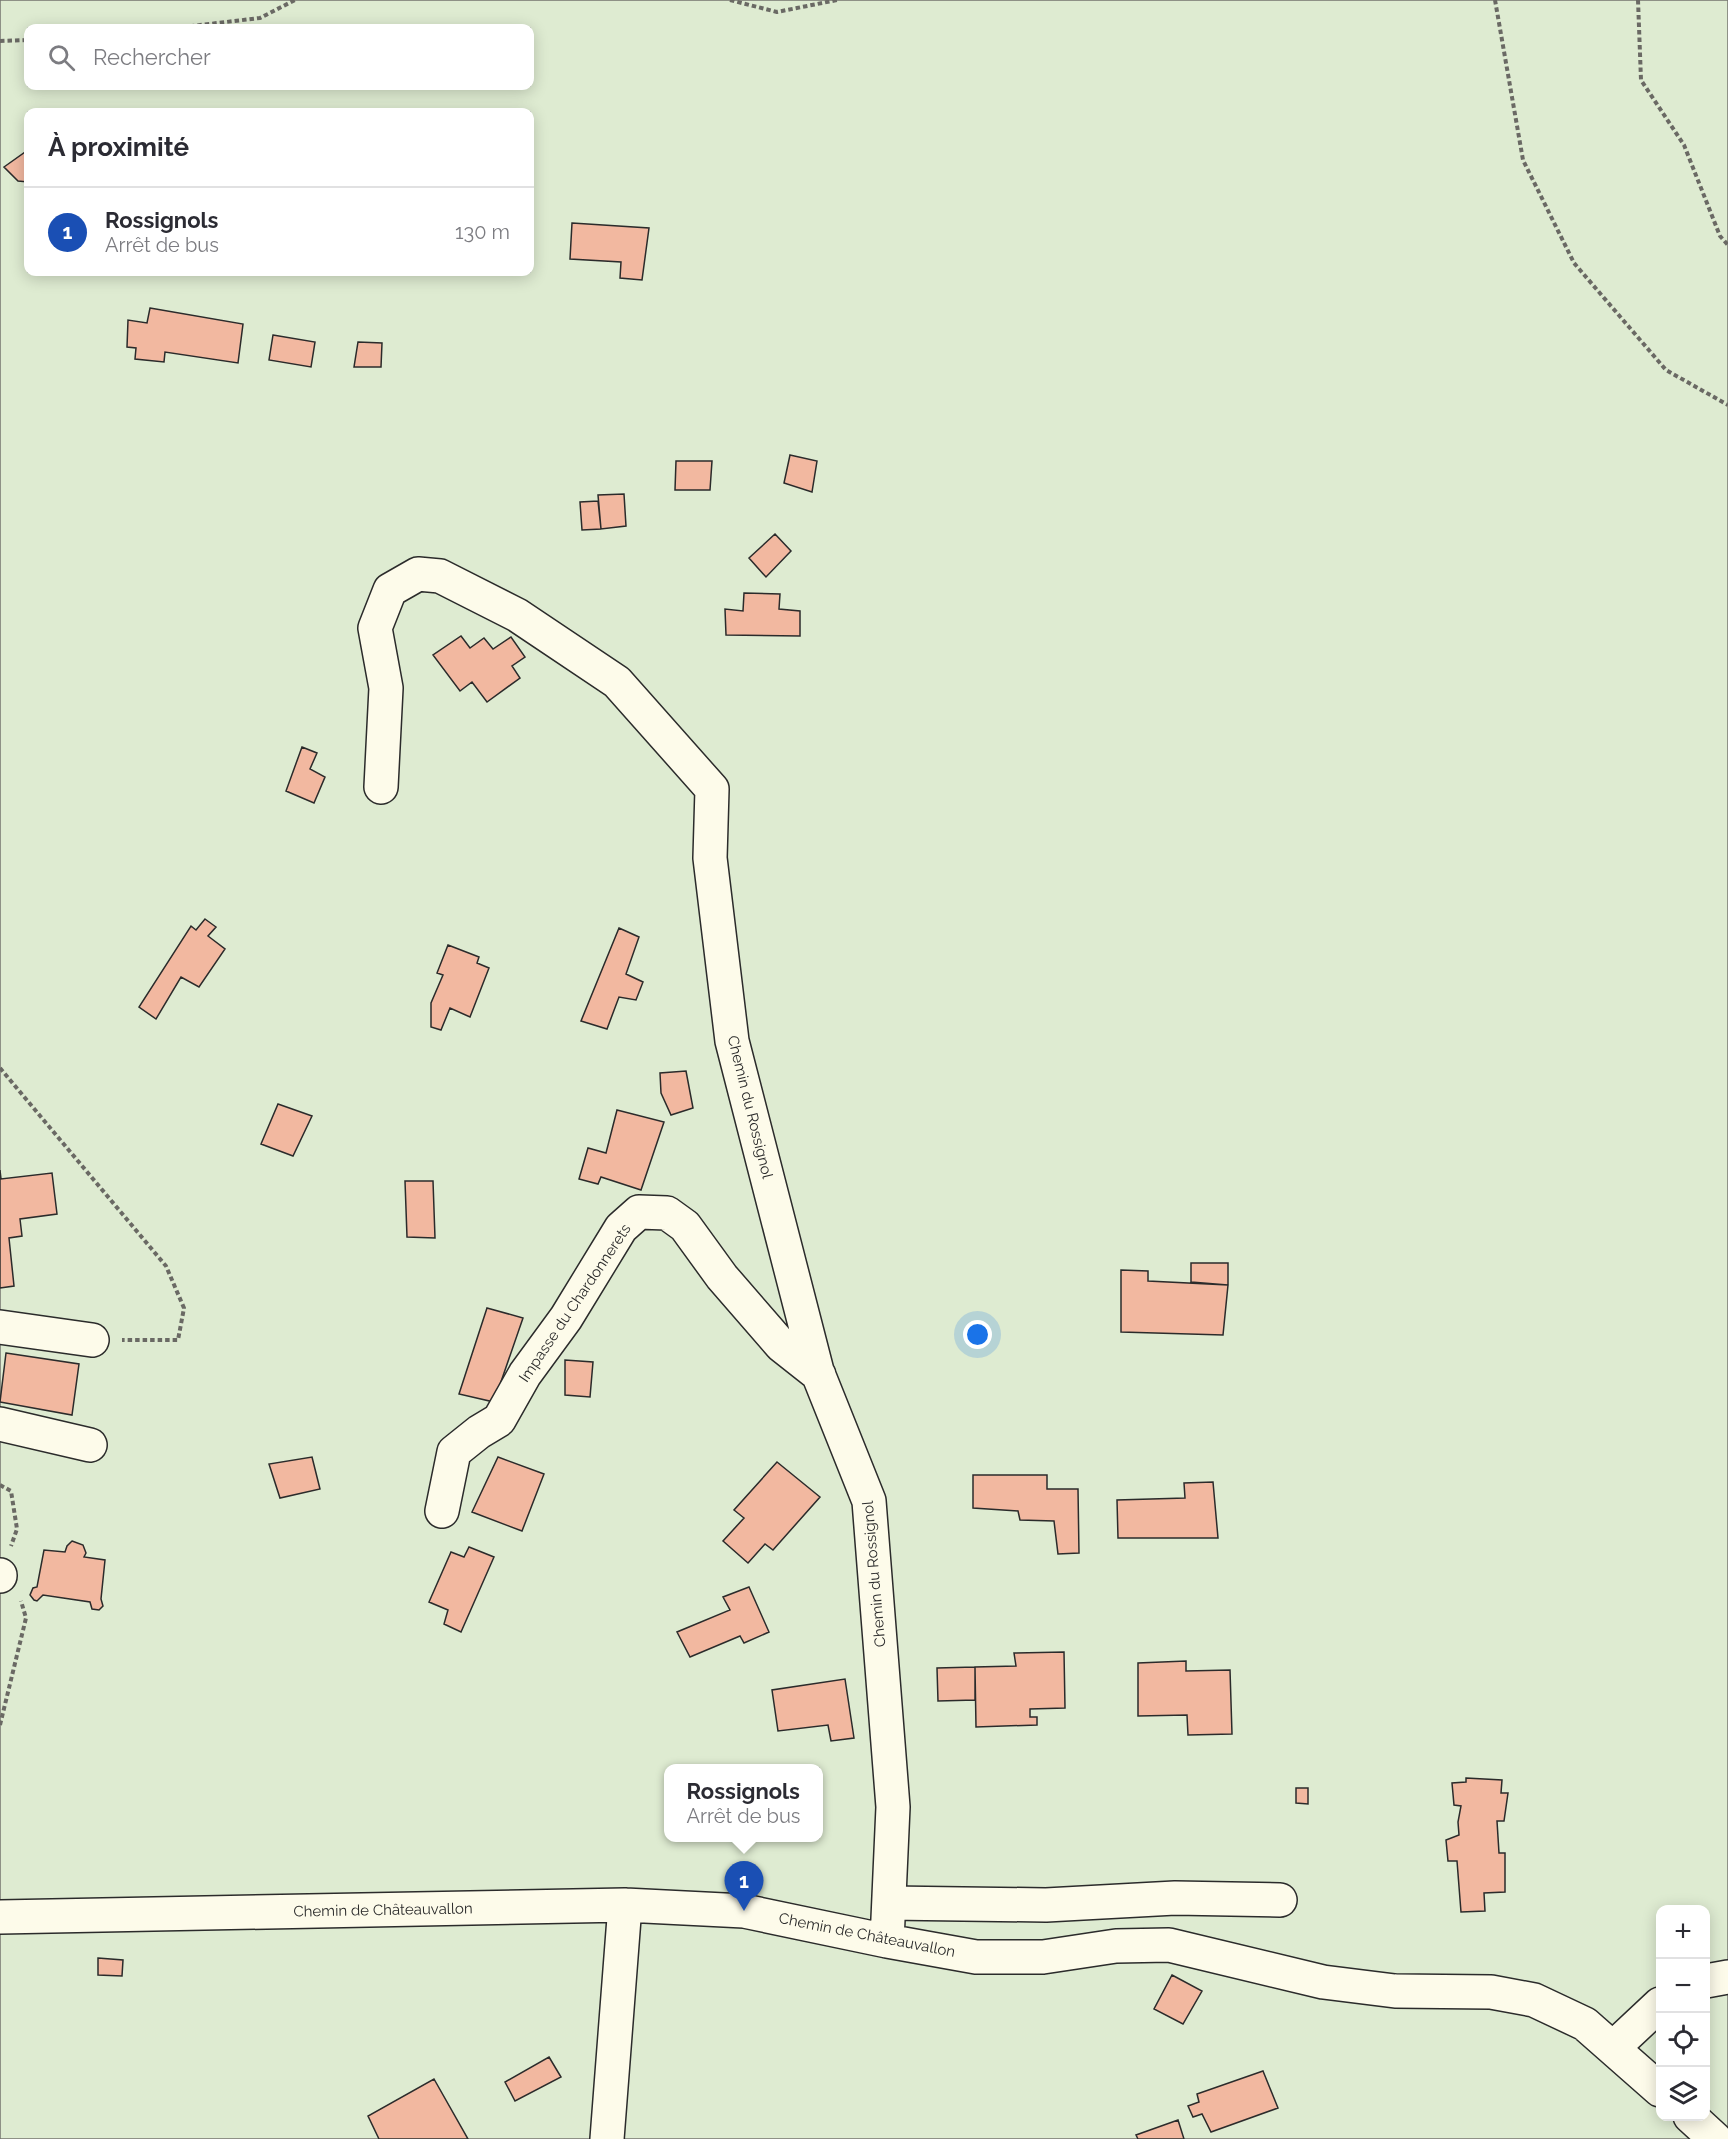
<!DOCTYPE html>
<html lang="fr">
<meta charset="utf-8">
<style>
:root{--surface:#fff;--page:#f7f7f7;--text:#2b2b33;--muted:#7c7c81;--line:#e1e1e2;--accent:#d93025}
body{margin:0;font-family:Raleway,sans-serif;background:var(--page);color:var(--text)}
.controls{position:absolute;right:18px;bottom:18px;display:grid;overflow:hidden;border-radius:12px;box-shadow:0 3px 15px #0003}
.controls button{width:54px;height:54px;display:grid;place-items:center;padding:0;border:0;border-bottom:2px solid var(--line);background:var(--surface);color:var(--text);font:30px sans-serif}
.you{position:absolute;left:978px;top:1335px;width:21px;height:21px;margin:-15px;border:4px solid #fff;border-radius:50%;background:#1a73e8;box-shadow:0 0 0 9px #1a73e833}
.badge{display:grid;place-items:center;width:39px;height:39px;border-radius:50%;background:var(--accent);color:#fff;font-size:20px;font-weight:700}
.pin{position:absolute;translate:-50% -50px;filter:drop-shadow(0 2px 3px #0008)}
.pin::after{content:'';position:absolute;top:32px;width:21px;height:18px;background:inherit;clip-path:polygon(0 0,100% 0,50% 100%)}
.popup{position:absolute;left:664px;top:1764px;width:159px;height:78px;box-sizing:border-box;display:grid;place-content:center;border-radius:12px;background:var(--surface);filter:drop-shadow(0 2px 4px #0005);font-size:20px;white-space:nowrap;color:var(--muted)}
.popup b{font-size:22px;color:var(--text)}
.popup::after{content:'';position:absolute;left:50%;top:100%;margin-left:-12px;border:12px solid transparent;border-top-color:var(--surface)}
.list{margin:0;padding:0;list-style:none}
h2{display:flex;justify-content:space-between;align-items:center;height:78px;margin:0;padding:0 24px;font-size:26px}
h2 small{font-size:20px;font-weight:400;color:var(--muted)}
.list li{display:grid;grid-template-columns:39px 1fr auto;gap:18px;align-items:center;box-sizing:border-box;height:90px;padding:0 24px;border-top:2px solid var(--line)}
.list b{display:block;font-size:22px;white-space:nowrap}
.list p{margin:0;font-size:20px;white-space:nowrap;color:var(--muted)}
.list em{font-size:20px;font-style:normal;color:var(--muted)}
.icon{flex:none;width:33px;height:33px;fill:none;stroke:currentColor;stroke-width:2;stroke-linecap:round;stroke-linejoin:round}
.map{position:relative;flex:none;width:1728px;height:2139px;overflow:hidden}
.search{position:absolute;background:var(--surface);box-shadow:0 3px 15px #0003;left:24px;top:24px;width:510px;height:66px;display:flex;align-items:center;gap:15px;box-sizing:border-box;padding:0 21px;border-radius:12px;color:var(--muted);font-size:22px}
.panel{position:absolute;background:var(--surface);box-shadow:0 3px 15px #0003;left:24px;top:108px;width:510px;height:168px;border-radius:12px}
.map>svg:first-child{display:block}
</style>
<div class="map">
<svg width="1728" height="2139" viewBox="0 0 1728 2139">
<rect width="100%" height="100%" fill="#fdfbea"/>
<path fill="#deebd1" stroke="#74746e" stroke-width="1.5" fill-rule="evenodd" d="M0 0H1728V2139H0ZM28 28H530V86H28ZM28 112H530V272H28ZM669 1768H819V1838H669ZM1660 1910H1706V2116H1660Z"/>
<path fill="#f2b8a0" stroke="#2b2b2b" stroke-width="1.5" d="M28 150V182L18 181 4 167Z
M572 223 649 228 642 280 620 278 621 262 570 259Z
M150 308 243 324 238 363 165 352 164 362 135 359 136 348 127 347 128 320 147 323Z
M273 335 315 342 311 367 269 360Z
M358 342 382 343 381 367H354Z
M790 455 817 461 812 492 784 483Z
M676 461H712L710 490H675Z
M624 494 626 526 601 529 598 495Z
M598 501 601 529 582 530 580 502Z
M775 534 791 551 766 577 749 558Z
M744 593 780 594 779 609 800 611V636L726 635 725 609 743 611Z
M461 636 470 648 484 638 493 649 511 637 525 657 512 666 520 678 487 702 472 682 460 691 433 655Z
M302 747 317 753 310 769 325 777 314 803 286 791Z
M205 919 216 927 208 936 225 949 199 987 181 977 156 1019 139 1007 191 926 196 930Z
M619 928 639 937 626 974 643 982 636 1000 619 997 607 1029 581 1021Z
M448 945 479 957 477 963 489 968 470 1017 450 1008 441 1030 431 1027V1003L443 975 437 973Z
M686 1071 693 1108 671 1115 661 1093 660 1073Z
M278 1104 312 1116 293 1156 261 1144Z
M617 1110 664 1122 641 1190 601 1177 598 1184 579 1179 588 1148 606 1153Z
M0 1170 1 1179 52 1173 57 1214 20 1219 22 1236 9 1238 14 1286 0 1288Z
M405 1181H433L435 1238 407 1237Z
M1191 1263H1228V1285L1191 1282Z
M1121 1270 1148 1271V1281L1228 1285 1223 1335 1121 1332Z
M487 1308 523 1318 494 1402 459 1394Z
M6 1353 79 1364 72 1415 0 1402Z
M565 1360 593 1362 590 1397 565 1395Z
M312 1457 320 1489 280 1498 269 1464Z
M498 1457 544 1474 522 1531 472 1512Z
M777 1462 820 1497 773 1550 765 1544 748 1563 723 1541 744 1518 734 1510Z
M973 1475H1047V1489H1078L1079 1553 1058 1554 1054 1521 1020 1520 1018 1511 973 1508Z
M1213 1482 1218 1538H1118L1117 1500 1185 1498 1184 1483Z
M72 1541 83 1545 86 1553 84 1557 105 1560 101 1599 103 1606 99 1610 92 1609 90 1602 43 1595 37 1601 34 1600 30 1595 33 1588 37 1587 44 1550 65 1552 67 1546Z
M469 1547 494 1557 461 1632 444 1624 448 1610 429 1602 451 1552 464 1557Z
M749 1587 769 1632 744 1643 740 1636 690 1657 677 1632 730 1610 723 1597Z
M1064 1652 1065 1708 1030 1709V1717H1037V1725L976 1727 975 1667 1016 1666 1014 1653Z
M1186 1661V1671L1230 1670 1232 1734 1188 1735 1187 1715 1138 1716V1663Z
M975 1667V1700L938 1701 937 1668Z
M845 1679 854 1738 831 1741 828 1725 778 1731 772 1690Z
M1466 1778 1502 1780 1501 1793H1508L1504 1821H1497L1499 1853H1505V1892L1484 1893 1485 1911 1461 1912 1457 1861H1448L1446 1840 1459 1835 1458 1822 1461 1806 1454 1805 1452 1783 1466 1782Z
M1296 1788H1308V1804L1296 1803Z
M98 1958 123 1960 122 1976 98 1975Z
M1172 1975 1202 1991 1183 2024 1154 2009Z
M549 2057 561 2077 515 2101 505 2082Z
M1263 2071 1278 2108 1211 2132 1202 2114 1193 2117 1188 2106 1199 2102 1197 2094Z
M434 2079 468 2139H379L368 2116Z
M1178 2120 1184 2139H1138L1136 2135Z"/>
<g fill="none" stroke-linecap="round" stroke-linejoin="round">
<defs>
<path id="minor" d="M381 787 386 688 375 628 390 590 418 574 440 576 517 615 617 682 712 789 710 858 732 1041 817 1371 869 1501 893 1807 887 1941
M0 1327 92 1340
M0 1424 90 1445
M442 1511 454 1452 479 1432 499 1420 525 1374 566 1318 621 1228 639 1212 667 1213 685 1226 722 1277 781 1345 819 1375
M0 1576V1575
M889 1903 1046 1905 1175 1898 1280 1900
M0 1917 625 1905 744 1911 887 1941 976 1957H1043L1116 1946 1169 1945 1323 1982 1395 1991 1491 1992 1534 2000 1585 2024 1660 2090
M1706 1981 1728 1977
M1613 2048 1660 2004
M1690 2116 1715 2139
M607 2139 625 1905"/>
</defs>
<use href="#minor" stroke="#2b2b2b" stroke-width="36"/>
<path stroke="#6a6964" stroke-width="4" stroke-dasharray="4.5 3" stroke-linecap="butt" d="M730 0 777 12 837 0
M1495 0 1523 160 1574 263 1666 370 1728 405
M1638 0 1641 80 1684 145 1720 236 1728 245
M175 28 260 18 295 0
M0 41 28 40
M0 1068 166 1266 184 1308 178 1340H122
M0 1485 11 1491 17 1529 11 1546
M0 1725 26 1618 21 1601"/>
<use href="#minor" stroke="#fdfbea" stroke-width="33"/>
</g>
<g text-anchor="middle" stroke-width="4.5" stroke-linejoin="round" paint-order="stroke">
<g font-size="15" fill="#2b2b2b" stroke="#fdfbea">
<text transform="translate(750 1107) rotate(76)" y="5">Chemin du Rossignol</text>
<text transform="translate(575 1303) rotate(-56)" y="5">Impasse du Chardonnerets</text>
<text transform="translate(874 1574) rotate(-95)" y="5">Chemin du Rossignol</text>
<text transform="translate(383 1910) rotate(-1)" y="5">Chemin de Châteauvallon</text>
<text transform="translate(867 1935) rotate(11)" y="5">Chemin de Châteauvallon</text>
</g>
</g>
</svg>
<div class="controls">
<button>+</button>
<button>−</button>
<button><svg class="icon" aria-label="locate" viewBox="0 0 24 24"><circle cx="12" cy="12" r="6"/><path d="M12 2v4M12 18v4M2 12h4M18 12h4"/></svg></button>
<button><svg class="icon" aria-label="layers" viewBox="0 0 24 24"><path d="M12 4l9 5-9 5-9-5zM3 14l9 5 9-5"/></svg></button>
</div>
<div class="you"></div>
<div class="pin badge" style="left:744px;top:1911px;background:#1a4fb4">1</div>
<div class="popup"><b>Rossignols</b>Arrêt de bus</div>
<div class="search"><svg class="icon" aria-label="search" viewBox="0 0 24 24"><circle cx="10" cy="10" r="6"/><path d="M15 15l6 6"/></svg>Rechercher</div>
<section class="panel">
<h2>À proximité<small></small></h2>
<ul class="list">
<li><span class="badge" style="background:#1a4fb4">1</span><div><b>Rossignols</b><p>Arrêt de bus</p></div><em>130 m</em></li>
</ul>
</section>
</div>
